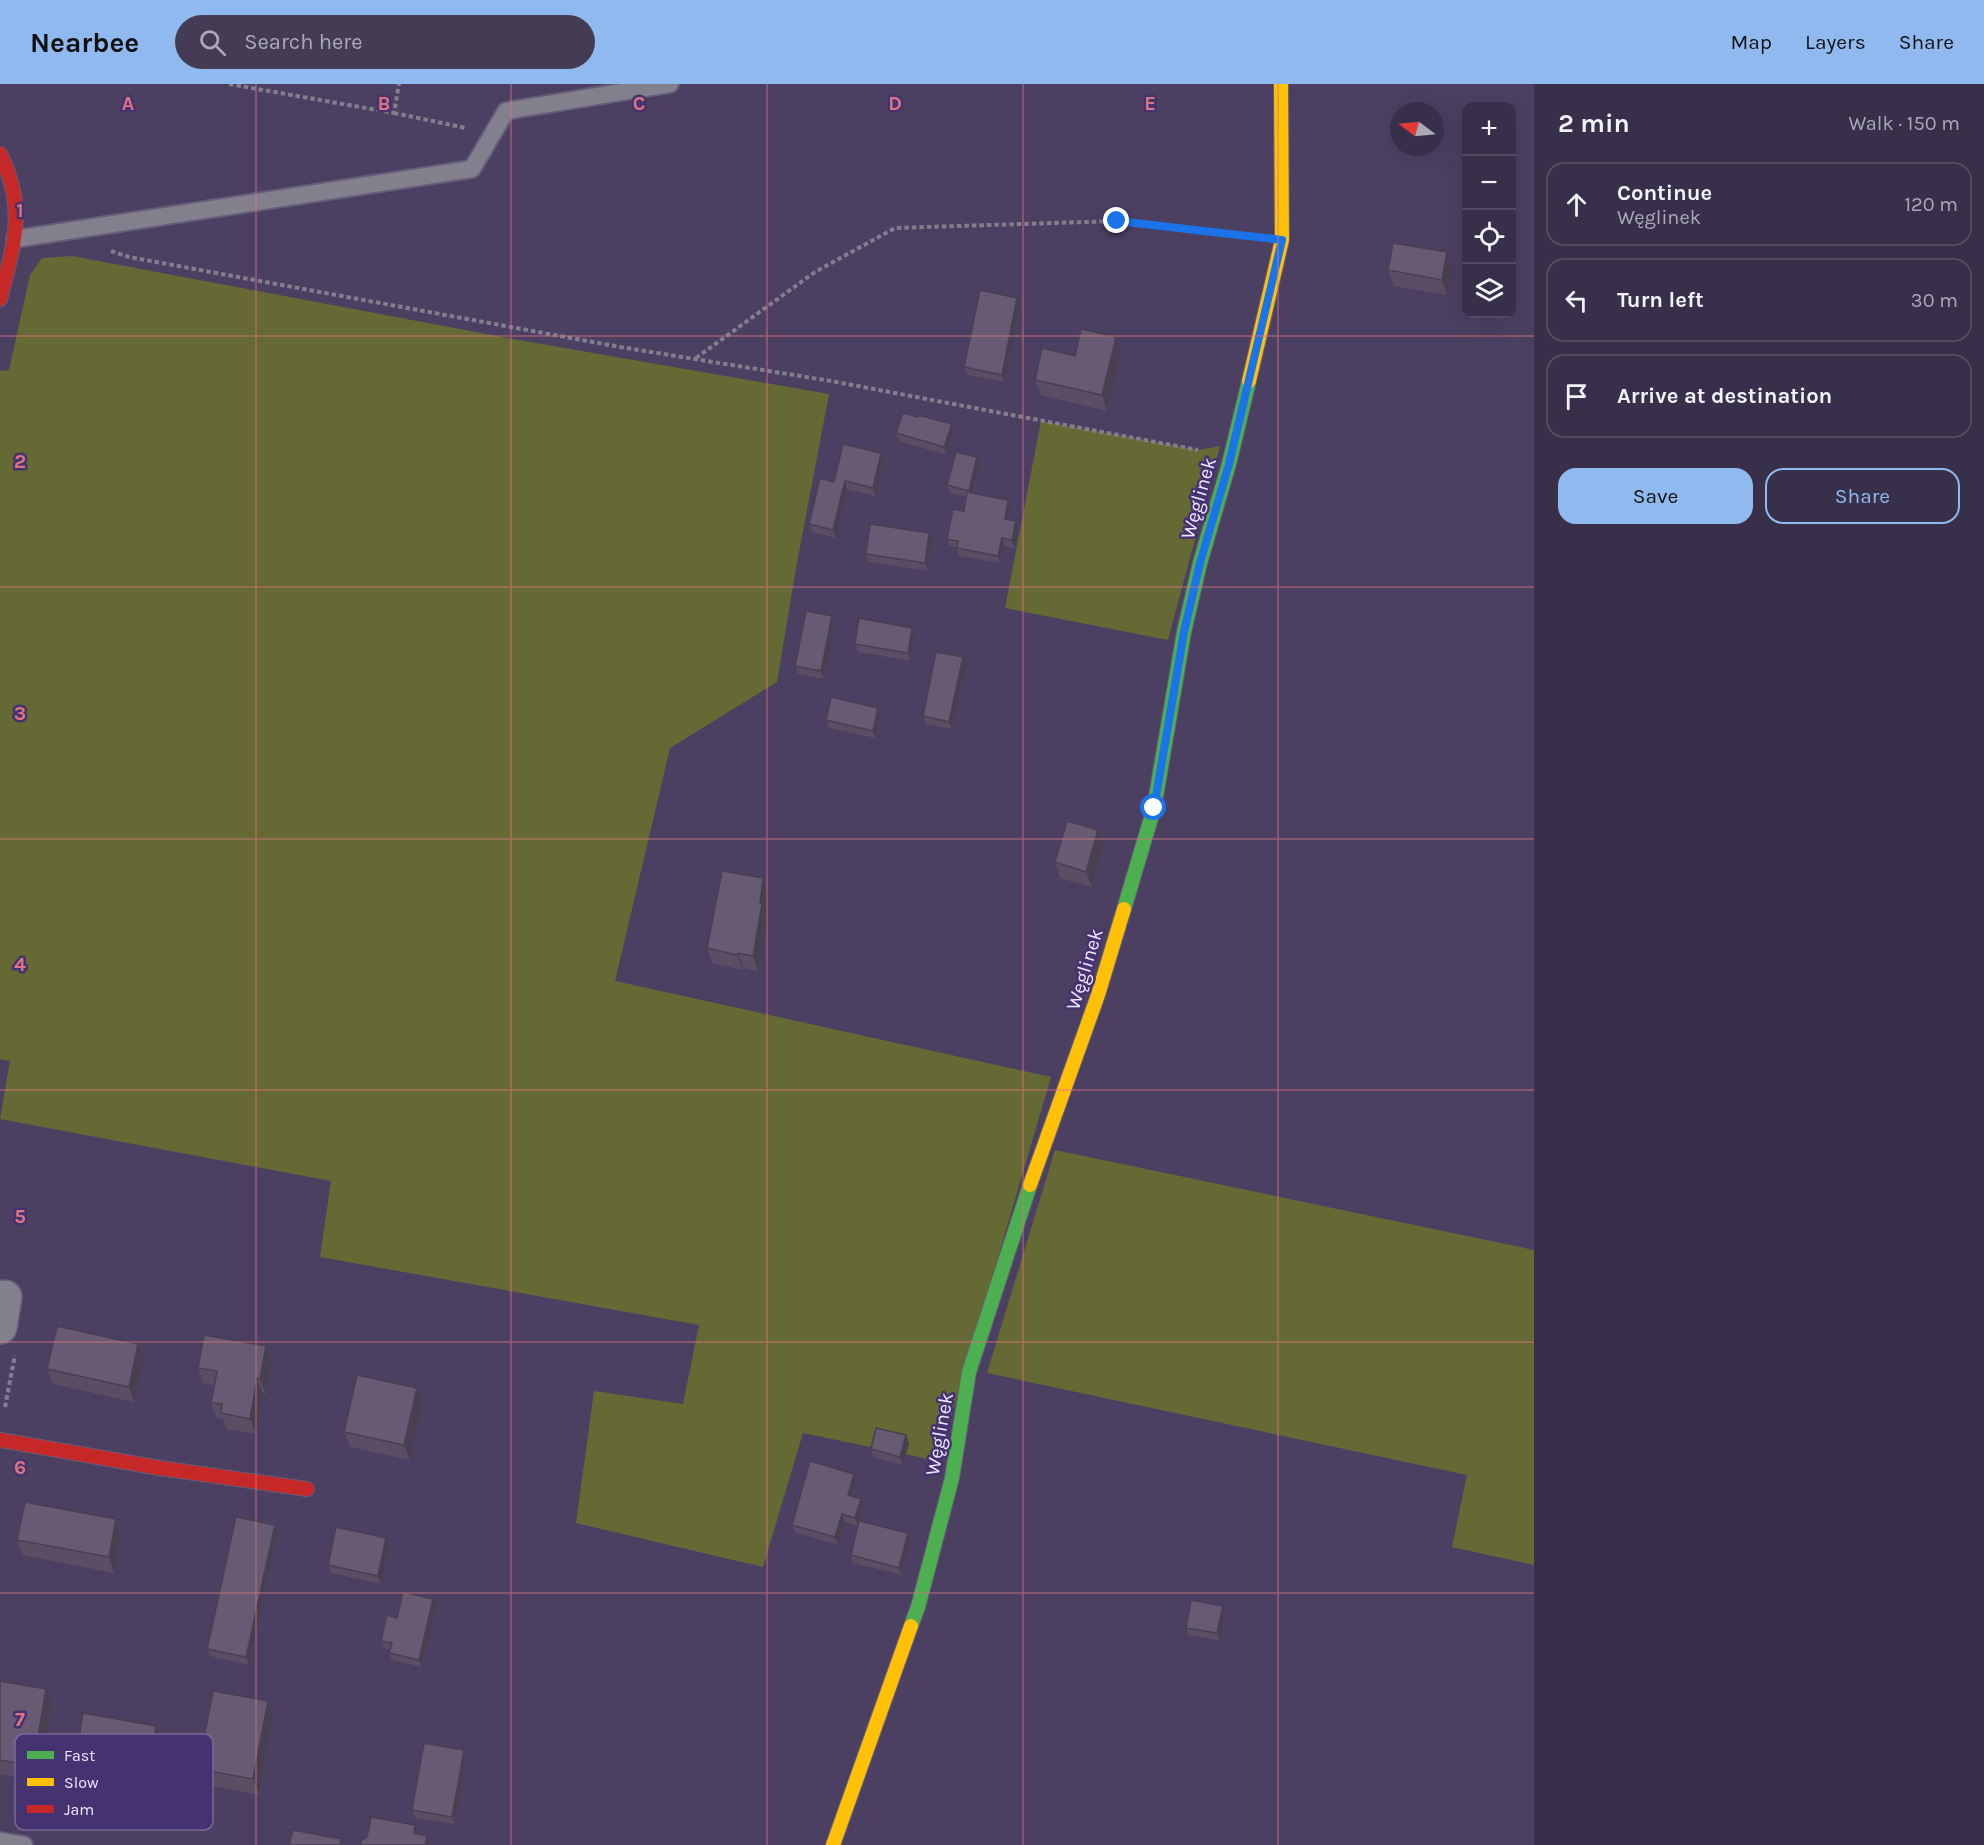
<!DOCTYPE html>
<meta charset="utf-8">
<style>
:root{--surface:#38304a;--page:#433c54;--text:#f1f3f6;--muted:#aba9b5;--line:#524b62;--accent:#90b9f0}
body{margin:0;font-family:Karla,sans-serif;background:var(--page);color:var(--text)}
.controls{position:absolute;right:18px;top:18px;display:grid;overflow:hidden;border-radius:12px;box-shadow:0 6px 24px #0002}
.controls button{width:54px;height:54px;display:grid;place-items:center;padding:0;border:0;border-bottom:2px solid var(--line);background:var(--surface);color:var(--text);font:30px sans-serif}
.compass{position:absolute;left:1390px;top:18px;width:54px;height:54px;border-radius:50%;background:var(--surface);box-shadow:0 6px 24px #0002;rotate:286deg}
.stop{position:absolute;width:18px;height:18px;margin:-14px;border:4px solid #1a73e8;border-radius:50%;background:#fff}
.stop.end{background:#1a73e8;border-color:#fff;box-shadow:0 2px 6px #0008}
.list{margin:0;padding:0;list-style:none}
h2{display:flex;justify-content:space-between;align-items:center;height:78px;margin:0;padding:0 24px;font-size:26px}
h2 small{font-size:20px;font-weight:400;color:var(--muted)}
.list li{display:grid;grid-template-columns:39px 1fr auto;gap:18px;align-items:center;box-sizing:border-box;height:84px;margin:0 12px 12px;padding:0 12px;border:2px solid var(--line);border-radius:18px}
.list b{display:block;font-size:22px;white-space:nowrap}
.list p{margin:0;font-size:20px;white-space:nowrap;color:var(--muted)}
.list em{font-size:20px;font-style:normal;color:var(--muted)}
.actions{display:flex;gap:12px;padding:18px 24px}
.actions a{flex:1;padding:14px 0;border:2px solid var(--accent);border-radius:18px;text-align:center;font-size:21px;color:var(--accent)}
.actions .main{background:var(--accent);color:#111}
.icon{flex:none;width:33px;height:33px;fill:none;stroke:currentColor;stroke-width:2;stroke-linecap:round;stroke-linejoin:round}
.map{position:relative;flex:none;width:1534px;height:1761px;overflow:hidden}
header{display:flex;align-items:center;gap:36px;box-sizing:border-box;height:84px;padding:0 30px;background:var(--accent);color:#111}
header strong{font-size:28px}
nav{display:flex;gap:33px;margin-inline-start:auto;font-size:21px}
.search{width:420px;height:54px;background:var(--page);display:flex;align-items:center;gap:15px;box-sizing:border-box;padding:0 21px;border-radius:33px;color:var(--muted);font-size:22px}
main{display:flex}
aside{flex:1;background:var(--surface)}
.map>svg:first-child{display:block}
</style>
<header>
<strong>Nearbee</strong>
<div class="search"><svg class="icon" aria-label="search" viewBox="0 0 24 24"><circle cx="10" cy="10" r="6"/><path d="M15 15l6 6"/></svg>Search here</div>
<nav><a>Map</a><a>Layers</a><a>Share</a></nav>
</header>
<main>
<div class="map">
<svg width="1534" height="1761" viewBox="0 0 1534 1761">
<rect width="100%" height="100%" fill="#4b4062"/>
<path fill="#656a34" d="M72 172 513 255 829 310 796 484 777 598 670 664 615 897 1051 993 938 1377 803 1349 763 1483 576 1439 594 1307 683 1320 699 1241 320 1173 331 1097 0 1035 10 977 0 975V287L9 286 30 191 42 174Z
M1041 337 1199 366 1220 362 1168 556 1005 524Z
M1055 1066 1534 1166V1481L1452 1463 1467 1391 987 1289Z"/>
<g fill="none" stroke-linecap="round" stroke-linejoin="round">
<defs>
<path id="lane" d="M15 155 472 85 506 27 670 0
M0 1757 24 1761"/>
<path id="street" d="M0 1243 5 1213"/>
<path id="fast" d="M1124 825 1154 724 1184 548 1200 479 1229 380 1249 297
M911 1542 918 1523 952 1394 969 1288 1030 1101"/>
<path id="slow" d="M1249 297 1282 156 1281 0
M1030 1101 1098 911 1124 825
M833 1761 911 1542"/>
<path id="jam" d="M0 70C27 124 14 160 0 215
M0 1356 160 1384 307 1405"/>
</defs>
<use href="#lane" stroke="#665d79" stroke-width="20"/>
<use href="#street" stroke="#665d79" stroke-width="36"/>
<use href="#fast" stroke="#665d79" stroke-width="16"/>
<use href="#slow" stroke="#665d79" stroke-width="16"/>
<use href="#jam" stroke="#665d79" stroke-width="16"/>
<path stroke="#827e8e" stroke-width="4" stroke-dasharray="4.5 3" stroke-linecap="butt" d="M229 0 394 29 399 0
M394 29 466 44
M111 167 129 173 620 263 831 297 1198 366
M696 274 815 188 895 144 1117 137 1248 152
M5 1323 15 1271"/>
<use href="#lane" stroke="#83808e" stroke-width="16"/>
<use href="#street" stroke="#83808e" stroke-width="33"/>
<use href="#fast" stroke="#4caf50" stroke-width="14"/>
<use href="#slow" stroke="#ffc107" stroke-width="14"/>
<use href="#jam" stroke="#c62828" stroke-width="14"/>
</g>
<path fill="#594e64" d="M1452 184 1447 211 1394 202 1388 186Z
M1017 214 1020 221 1005 298 967 291 964 283Z
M1121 268 1107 327 1041 311 1035 296 1075 272Z
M954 347 947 371 899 357 896 349Z
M977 373 980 381 973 409 1008 416 1011 424 1009 436 1016 437 1018 445 1015 464 1004 462 1000 479 959 472 957 464 950 462 947 455 964 427 967 413 950 409 947 401Z
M884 377 875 412 847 405 836 454 812 448 809 440 834 398Z
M932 457 928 487 869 478 866 470Z
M835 539 824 595 798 590 795 582Z
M915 551 910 577 858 568 855 560Z
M963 573 966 581 952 645 926 640 923 632Z
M878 624 881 631 875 654 829 644 826 636Z
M1103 762 1092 803 1060 794 1055 778Z
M763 794 769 809 766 831 767 835 758 887 743 884V886L712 879 707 864Z
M144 1275 134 1318 53 1300 47 1285Z
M272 1277 266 1310H263L256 1350 226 1345 223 1335 217 1334 211 1319 214 1301 203 1299 198 1284Z
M422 1319 410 1376 350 1363 344 1348Z
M909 1359 903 1381 873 1373 871 1365Z
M854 1390 857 1397 853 1412 864 1422 858 1442 845 1438 838 1461 794 1448 792 1441Z
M275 1441 277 1449 249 1581 210 1572 207 1565Z
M908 1449 910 1457 902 1491 853 1479 851 1471Z
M121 1451 114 1489 23 1471 17 1456Z
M386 1454 389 1462 381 1500 331 1489 328 1481Z
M436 1523 422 1583 392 1576 389 1569 390 1566 384 1564 381 1557 397 1534Z
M1226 1530 1220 1557 1188 1551 1186 1544Z
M0 1597 52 1620 38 1697 0 1690Z
M273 1632 259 1711 203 1700 198 1685Z
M156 1642 162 1657 150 1723 77 1710 72 1695Z
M466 1674 455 1740 415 1734 412 1726Z"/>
<path fill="#484051" d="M1447 168 1452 184 1447 211 1442 196Z
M1017 214 1020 221 1005 298 1002 291Z
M1116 253 1121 268 1107 327 1102 311Z
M952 340 954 347 947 371 944 363Z
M881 369 884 377 875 412 873 404Z
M977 373 980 381 971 414 969 407Z
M845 397 847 405 836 454 833 446Z
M1008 416 1011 424 1007 443 1005 435Z
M1016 437 1018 445 1015 464 1012 456Z
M929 449 932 457 928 487 925 479Z
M1002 454 1004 462 1000 479 998 472Z
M832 532 835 539 824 595 821 587Z
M912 544 915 551 910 577 908 569Z
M963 573 966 581 952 645 949 638Z
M878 624 881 631 875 654 873 647Z
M1098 746 1103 762 1092 803 1086 788Z
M763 794 769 809 766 831 767 835 758 887 753 872Z
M738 869 743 884V886L737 871Z
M138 1260 144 1275 134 1318 129 1303Z
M266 1262 272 1277 266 1310 260 1295Z
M257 1294 263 1310 256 1350 250 1335Z
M417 1304 422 1319 410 1376 404 1361Z
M906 1351 909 1359 903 1381 900 1373Z
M854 1390 857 1397 851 1418 848 1411Z
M861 1415 864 1422 858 1442 855 1434Z
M842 1430 845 1438 838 1461 835 1453Z
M116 1435 121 1451 114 1489 109 1473Z
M275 1441 277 1449 249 1581 246 1573Z
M908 1449 910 1457 902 1491 899 1484Z
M386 1454 389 1462 381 1500 378 1492Z
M433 1515 436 1523 422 1583 419 1576Z
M1223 1522 1226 1530 1220 1557 1217 1549Z
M46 1605 52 1620 38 1697 33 1682Z
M268 1617 273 1632 259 1711 253 1695Z
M156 1642 162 1657 150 1723 145 1708Z
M464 1666 466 1674 455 1740 452 1733Z
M415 1741 421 1756 414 1749Z
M427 1752 430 1761H425Z"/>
<path fill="#675b74" stroke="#484051" stroke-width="1.5" d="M1393 159 1447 168 1442 196 1388 186Z
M980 206 1017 214 1002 291 964 283Z
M1081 245 1116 253 1102 311 1035 296 1042 264 1075 272Z
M903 329 918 333V331L952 340 944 363 896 349Z
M843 360 881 369 873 404 845 397 833 446 809 440 820 394 834 398Z
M956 368 977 373 969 407 947 401Z
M967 408 1008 416 1005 435 1016 437 1012 456 1002 454 998 472 957 464 958 457 947 455 953 425 964 427Z
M870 440 929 449 925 479 866 470Z
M806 527 832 532 821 587 795 582Z
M859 534 912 544 908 569 855 560Z
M936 568 963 573 949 638 923 632Z
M831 613 878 624 873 647 826 636Z
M1067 737 1098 746 1086 788 1055 778Z
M722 787 763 794 760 819 762 820 753 872 738 869 737 871 707 864Z
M57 1242 138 1260 129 1303 47 1285Z
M204 1251 266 1262 260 1295 257 1294 250 1335 221 1329 222 1320 211 1319 217 1287 198 1284Z
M357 1291 417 1304 404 1361 344 1348Z
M876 1344 906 1351 900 1373 871 1365Z
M810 1377 854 1390 848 1411 861 1415 855 1434 842 1430 835 1453 792 1441Z
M25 1418 116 1435 109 1473 17 1456Z
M236 1433 275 1441 246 1573 207 1565Z
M859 1437 908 1449 899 1484 851 1471Z
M336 1443 386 1454 378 1492 328 1481Z
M403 1508 433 1515 419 1576 389 1569 392 1559 381 1557 387 1531 397 1534Z
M1191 1516 1223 1522 1217 1549 1186 1544Z
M0 1597 46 1605 33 1682 0 1676Z
M213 1607 268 1617 253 1695 198 1685Z
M83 1629 156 1642 145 1708 72 1695Z
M424 1659 464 1666 452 1733 412 1726Z
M371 1733 415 1741 414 1749 427 1752 425 1761H361V1757L367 1753Z
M293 1746 341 1755 340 1761H289Z"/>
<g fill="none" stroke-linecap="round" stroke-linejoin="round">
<path stroke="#1a73e8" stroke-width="8" d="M1117 137 1282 156 1229 380 1200 479 1184 548 1154 724"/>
</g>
<path fill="none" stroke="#df757e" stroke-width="1.5" stroke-opacity="0.55" d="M256 0V1761M511 0V1761M767 0V1761M1023 0V1761M1278 0V1761M0 252H1534M0 503H1534M0 755H1534M0 1006H1534M0 1258H1534M0 1509H1534"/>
<g text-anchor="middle" stroke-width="5" stroke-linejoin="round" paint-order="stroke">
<g font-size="20" fill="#ede8ff" stroke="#453270">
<text transform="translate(1198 414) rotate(-74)" y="7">Węglinek</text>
<text transform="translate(1084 885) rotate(-73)" y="7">Węglinek</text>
<text transform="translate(939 1350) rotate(-80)" y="7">Węglinek</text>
</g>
</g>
<rect x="15" y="1650" width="198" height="96" rx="9" fill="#453270" stroke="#77699b" stroke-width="1.5"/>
<rect x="27" y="1667" width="27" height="8" fill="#4caf50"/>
<rect x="27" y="1694" width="27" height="8" fill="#ffc107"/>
<rect x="27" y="1721" width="27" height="8" fill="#c62828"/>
<g font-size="16" fill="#ede8ff">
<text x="64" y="1677">Fast</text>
<text x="64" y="1704">Slow</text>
<text x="64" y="1731">Jam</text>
</g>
<g font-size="20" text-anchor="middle" font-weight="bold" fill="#df757e" stroke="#453270" stroke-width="5" stroke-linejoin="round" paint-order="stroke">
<text x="128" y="26">A</text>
<text x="384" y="26">B</text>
<text x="639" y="26">C</text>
<text x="895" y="26">D</text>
<text x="1150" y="26">E</text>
<text x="20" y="133">1</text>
<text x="20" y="384">2</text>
<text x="20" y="636">3</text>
<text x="20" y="887">4</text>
<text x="20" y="1139">5</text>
<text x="20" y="1390">6</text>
<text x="20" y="1642">7</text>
</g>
</svg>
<div class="controls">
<button>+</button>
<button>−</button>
<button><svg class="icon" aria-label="locate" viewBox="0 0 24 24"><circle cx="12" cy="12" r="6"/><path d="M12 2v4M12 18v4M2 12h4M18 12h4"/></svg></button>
<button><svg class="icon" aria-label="layers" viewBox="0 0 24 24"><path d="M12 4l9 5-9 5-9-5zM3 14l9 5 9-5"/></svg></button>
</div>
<svg class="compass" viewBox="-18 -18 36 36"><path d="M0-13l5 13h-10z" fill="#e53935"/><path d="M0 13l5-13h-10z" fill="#aba9b5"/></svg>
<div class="stop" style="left:1154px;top:724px"></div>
<div class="stop end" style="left:1117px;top:137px"></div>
</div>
<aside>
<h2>2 min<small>Walk · 150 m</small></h2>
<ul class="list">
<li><svg class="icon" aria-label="ahead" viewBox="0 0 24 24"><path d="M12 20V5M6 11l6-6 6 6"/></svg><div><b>Continue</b><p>Węglinek</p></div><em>120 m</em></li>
<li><svg class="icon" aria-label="left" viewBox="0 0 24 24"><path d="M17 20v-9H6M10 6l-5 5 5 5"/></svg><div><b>Turn left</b></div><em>30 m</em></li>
<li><svg class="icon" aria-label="arrive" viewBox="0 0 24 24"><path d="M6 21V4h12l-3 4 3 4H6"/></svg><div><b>Arrive at destination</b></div></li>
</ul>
<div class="actions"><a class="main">Save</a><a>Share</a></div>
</aside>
</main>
